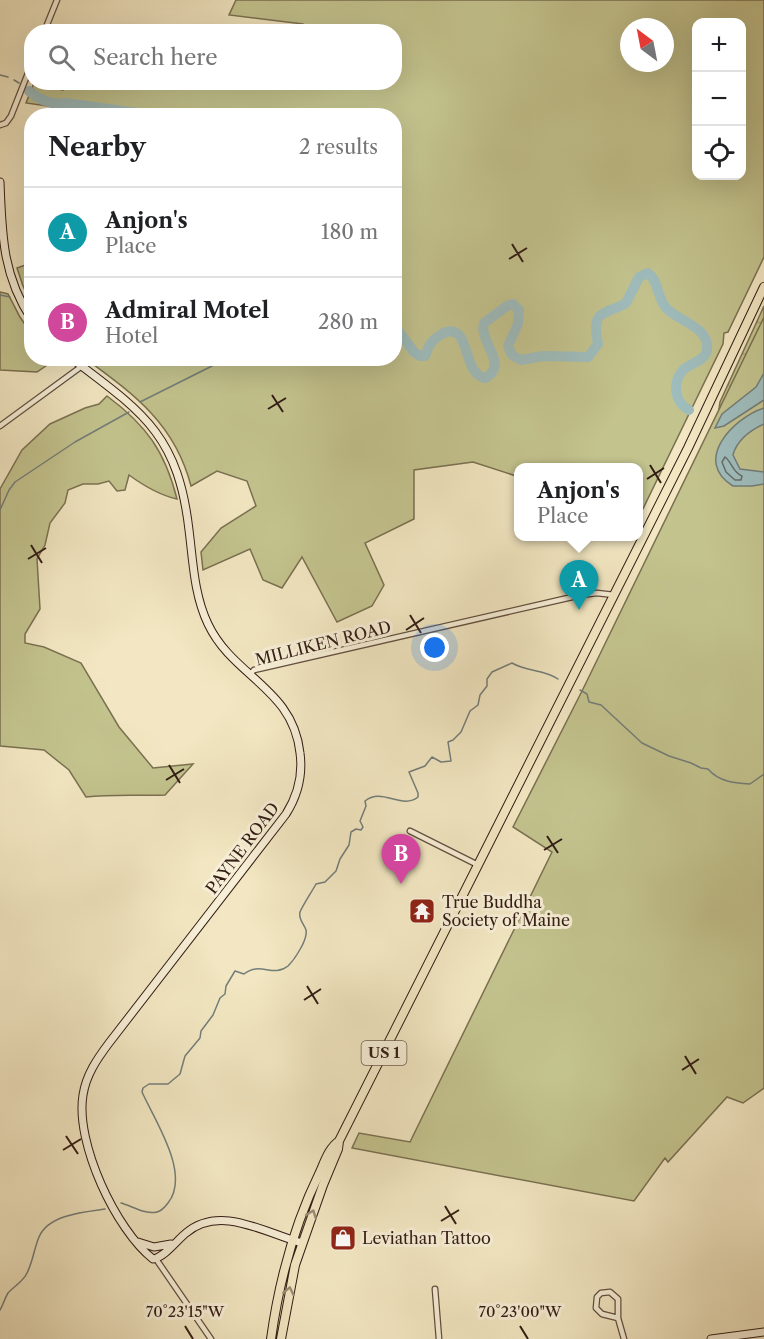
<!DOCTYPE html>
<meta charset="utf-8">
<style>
:root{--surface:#fff;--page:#f2f2f2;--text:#202124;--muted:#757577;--line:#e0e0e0;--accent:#7c3aed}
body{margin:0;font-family:"Libre Caslon Text",serif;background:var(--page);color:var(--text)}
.controls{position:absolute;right:18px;top:18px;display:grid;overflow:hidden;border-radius:12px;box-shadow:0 6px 24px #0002}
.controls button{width:54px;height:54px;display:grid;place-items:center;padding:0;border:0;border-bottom:2px solid var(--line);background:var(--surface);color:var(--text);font:30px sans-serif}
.compass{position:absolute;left:620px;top:18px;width:54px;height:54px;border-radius:50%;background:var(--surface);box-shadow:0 6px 24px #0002;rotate:328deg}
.you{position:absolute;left:435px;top:648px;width:21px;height:21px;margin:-15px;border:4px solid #fff;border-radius:50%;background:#1a73e8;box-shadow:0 0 0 9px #1a73e833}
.badge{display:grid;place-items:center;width:39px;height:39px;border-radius:50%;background:var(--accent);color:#fff;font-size:20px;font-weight:700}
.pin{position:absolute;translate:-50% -50px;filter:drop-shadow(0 2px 3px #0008)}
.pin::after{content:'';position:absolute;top:32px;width:21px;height:18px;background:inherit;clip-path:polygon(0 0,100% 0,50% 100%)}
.popup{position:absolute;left:514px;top:463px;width:129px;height:78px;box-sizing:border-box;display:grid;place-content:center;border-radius:12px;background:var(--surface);filter:drop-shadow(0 2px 4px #0005);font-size:20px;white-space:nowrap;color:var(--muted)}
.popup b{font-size:22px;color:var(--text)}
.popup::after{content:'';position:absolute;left:50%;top:100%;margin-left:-12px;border:12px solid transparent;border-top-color:var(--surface)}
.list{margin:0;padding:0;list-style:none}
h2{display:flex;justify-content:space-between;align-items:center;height:78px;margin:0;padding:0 24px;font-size:26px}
h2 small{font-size:20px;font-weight:400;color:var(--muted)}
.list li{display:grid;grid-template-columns:39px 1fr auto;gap:18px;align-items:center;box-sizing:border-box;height:90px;padding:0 24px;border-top:2px solid var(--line)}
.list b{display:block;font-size:22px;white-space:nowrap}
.list p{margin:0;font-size:20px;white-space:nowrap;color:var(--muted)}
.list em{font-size:20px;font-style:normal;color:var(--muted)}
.icon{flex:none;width:33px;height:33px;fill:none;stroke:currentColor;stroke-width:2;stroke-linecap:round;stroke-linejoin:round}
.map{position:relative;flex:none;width:764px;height:1339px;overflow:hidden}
.search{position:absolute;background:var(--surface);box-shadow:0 6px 24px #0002;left:24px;top:24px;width:378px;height:66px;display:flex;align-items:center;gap:15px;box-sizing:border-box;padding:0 21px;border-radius:24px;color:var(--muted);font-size:22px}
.panel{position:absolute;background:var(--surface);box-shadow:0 6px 24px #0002;left:24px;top:108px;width:378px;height:258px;border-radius:24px}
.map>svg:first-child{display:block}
</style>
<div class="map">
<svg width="764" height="1339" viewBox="0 0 764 1339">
<defs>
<pattern id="wetland-marsh" width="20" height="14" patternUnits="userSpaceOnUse" patternTransform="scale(1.5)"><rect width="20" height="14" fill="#c3c38e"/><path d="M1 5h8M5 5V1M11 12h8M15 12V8" fill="none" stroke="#a8a77a"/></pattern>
</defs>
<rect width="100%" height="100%" fill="#f2e7c2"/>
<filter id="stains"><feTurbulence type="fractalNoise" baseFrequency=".00333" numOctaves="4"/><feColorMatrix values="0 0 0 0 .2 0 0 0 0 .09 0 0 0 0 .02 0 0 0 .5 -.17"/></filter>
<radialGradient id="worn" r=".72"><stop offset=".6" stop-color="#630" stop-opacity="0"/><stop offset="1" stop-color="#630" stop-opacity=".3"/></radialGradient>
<path fill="url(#wetland-marsh)" stroke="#7a7051" stroke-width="1.5" d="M764 306V373L722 414 719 409 720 402Z"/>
<path fill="#c3c38e" stroke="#7a7051" stroke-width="1.5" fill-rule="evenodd" d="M236 0H764V257L728 332 724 333 723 344 639 517V468H519V477L473 462 414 470V519L365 543 384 585 372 606 337 622 302 557 282 588 263 580 250 549 203 570 201 552 221 528 256 506 247 481 217 471 191 486C175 424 135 395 86 359L394 358V116H90L89 112 26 103 34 83 63 90 65 82H394V32L313 31 303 24 229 15ZM696 22H742V176H696ZM629 27H665V63H629Z
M31 263H32L31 303 23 286 17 268Z
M0 292 8 294 20 317 31 333 32 358 56 359 37 372 0 370Z
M764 317V1088L743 1103 727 1097 668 1162 665 1158 634 1201 352 1148 359 1133 410 1142 552 852 513 827 583 689Z
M107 396C146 425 165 451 177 499 159 495 144 486 129 475L125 490 117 491 109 481 98 484H83L68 490 65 503 50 523 45 545 37 559 40 609 25 634V643L44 647 81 663 119 727 153 768 193 764 165 795C138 796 112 794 86 797L69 770 44 750 0 746V489L22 450 50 424 85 408 99 404Z"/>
<path fill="#9fbdbd" stroke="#737d79" stroke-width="1.5" d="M764 373V400L724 426 715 428 722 414 756 387Z
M764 408V424C751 430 737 440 733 455L740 469 764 472V484L752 486H733C692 461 733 418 764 408Z"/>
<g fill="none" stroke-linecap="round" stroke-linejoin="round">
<path stroke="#686c68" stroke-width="1.5" d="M725 457C732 462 732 472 742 476L741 480H735L726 472 722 462Z"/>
<path stroke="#737d79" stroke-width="1.5" d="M0 75 8 77
M14 80 19 83
M0 295 10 297
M26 298H32
M140 402 228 358
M0 510 9 490 15 482 75 442 129 412
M580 690 587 694 589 702 601 705 642 743 669 756 691 763 701 768 708 769C719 782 735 783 750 784L764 774
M121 1203C132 1206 146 1215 157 1212 161 1211 165 1207 168 1203 191 1174 155 1121 142 1092L143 1088 149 1084H168L180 1074 185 1056 200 1038 201 1031 213 1015 220 998 225 994 226 986 235 971 244 974C260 961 273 978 288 966 294 960 308 940 306 930 304 924 298 919 300 912 303 905 311 893 316 884L325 882 336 871 340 859 349 845 351 832 356 829 361 830 363 827 360 821 366 806 365 801C382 787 402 810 418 797V793L409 772 425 766 432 757 441 762 451 761 448 742 453 740 461 732 470 711 478 705 480 695 487 686V679L492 672 512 663C527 672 544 669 558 679
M0 1310C3 1305 5 1298 8 1293 14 1286 23 1282 27 1273 33 1261 34 1249 39 1237 48 1215 83 1212 105 1209"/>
<path stroke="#9fbdbd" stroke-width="10" d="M29 91C39 100 52 105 66 103L158 116
M187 116 192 113 197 116
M394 325 414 352 420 356H425C427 352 428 347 431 343 434 339 441 334 446 332 471 325 462 374 485 378 510 365 478 341 484 323L507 306 513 304 519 310 518 324 508 346 512 355 521 360 543 356 588 357 598 344C591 309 603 316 626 303L639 277 648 273C659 281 657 299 667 309 678 320 706 327 707 345 709 361 691 362 683 370 672 383 674 402 689 410"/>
<defs>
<path id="minor" d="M44 32 57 0
M0 125 6 123 11 116 32 63
M0 426 82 366
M250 674 254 670 581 595 597 593 614 595
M410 831 478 865
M156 1259 211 1339
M435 1289 439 1339
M610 1292 618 1299V1318L602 1314 596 1308 597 1297 601 1293Z
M618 1318 624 1339"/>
<path id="secondary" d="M0 182C2 233 2 275 32 320
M71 358C144 413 178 435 189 530 193 561 194 595 208 624 233 677 293 688 300 753 303 775 298 795 286 814L109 1043C97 1059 86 1075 83 1095 75 1143 116 1230 153 1259 165 1257 177 1240 186 1233 220 1204 265 1233 302 1243
M138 1242 154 1247 171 1244
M711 1339 764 1332"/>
<path id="primary" d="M271 1339C279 1281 294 1225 320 1172 325 1161 329 1148 339 1141
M281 1339 295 1265 323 1185 338 1149 339 1141 688 448 764 287"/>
</defs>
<use href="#minor" stroke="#624f40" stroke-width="7"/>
<use href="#secondary" stroke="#321c14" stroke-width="9"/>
<use href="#primary" stroke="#321c14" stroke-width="10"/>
<use href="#minor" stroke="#f7efd7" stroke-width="4.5"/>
<use href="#secondary" stroke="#f7efd7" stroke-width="7"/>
<use href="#primary" stroke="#f2e7c2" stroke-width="8"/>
</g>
<defs><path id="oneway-chevron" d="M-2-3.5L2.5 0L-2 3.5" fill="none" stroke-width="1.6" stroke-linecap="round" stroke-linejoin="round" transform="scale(1.5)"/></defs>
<g stroke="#9c8c74">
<use href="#oneway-chevron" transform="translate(312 1214) rotate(-70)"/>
<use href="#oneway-chevron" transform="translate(289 1291) rotate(-78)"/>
</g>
<path fill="none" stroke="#321c14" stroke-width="2" d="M512 244 523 262M509 259 527 248M272 395 283 412M268 409 286 398M650 465 661 483M647 479 664 468M31 545 42 563M28 559 46 548M410 615 421 633M406 630 424 618M169 765 180 783M166 780 184 769M547 836 558 853M544 850 562 839M307 986 318 1004M304 1000 321 989M685 1056 696 1074M682 1070 699 1059M66 1136 78 1154M63 1150 81 1139M445 1206 456 1224M441 1221 459 1210M185 1326 193 1339M520 1326 528 1339"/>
<defs>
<symbol id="temple-square" viewBox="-11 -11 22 22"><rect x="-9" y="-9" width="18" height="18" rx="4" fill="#8f2418" stroke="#f7efd7"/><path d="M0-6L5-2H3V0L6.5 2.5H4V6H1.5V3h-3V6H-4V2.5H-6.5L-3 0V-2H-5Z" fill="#fff"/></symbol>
<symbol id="shop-square" viewBox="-11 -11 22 22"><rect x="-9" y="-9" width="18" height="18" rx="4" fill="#8f2418" stroke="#f7efd7"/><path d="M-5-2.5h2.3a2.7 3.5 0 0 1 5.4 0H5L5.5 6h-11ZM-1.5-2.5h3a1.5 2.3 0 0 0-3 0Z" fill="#fff"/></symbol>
</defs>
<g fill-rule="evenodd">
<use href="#temple-square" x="407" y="896" width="30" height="30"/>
<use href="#shop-square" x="328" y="1223" width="30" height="30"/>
</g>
<g text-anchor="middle" stroke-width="6" stroke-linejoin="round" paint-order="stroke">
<rect fill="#f7efd7" stroke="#6d5b4e" stroke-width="1.5" x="361.5" y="1041" width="45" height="24" rx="4.5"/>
<g font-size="15" font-weight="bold" fill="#321c14">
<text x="384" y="1058">US 1</text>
</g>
<g font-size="16" fill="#321c14" stroke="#f7efd7">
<text transform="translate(323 643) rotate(-14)" y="6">MILLIKEN ROAD</text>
<text transform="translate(242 848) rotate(-53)" y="6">PAYNE ROAD</text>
</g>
<g font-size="16" fill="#321c14" stroke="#f7efd7" text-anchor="start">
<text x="442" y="908">True Buddha<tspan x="442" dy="18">Society of Maine</tspan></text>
<text x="362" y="1244">Leviathan Tattoo</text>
</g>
</g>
<g font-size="15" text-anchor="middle" fill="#321c14" stroke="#f7efd7" stroke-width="6" stroke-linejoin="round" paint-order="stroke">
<text x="185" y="1317">70°23'15"W</text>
<text x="520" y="1317">70°23'00"W</text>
</g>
<rect width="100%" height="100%" filter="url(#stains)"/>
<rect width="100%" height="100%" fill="url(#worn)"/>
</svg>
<div class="controls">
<button>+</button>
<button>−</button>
<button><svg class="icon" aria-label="locate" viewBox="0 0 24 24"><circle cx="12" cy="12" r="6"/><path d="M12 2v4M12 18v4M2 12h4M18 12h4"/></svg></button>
</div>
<svg class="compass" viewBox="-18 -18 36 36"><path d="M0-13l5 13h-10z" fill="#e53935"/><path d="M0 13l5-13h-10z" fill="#757577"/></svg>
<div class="you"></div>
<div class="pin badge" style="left:579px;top:610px;background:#0f9aa8">A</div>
<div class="popup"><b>Anjon's</b>Place</div>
<div class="pin badge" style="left:401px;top:884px;background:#d1479c">B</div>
<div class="search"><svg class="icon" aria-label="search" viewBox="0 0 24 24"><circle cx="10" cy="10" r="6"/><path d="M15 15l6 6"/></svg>Search here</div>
<section class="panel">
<h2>Nearby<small>2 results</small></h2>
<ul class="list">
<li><span class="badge" style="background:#0f9aa8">A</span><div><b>Anjon's</b><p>Place</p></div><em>180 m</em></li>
<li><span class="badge" style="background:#d1479c">B</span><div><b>Admiral Motel</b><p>Hotel</p></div><em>280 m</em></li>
</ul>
</section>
</div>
